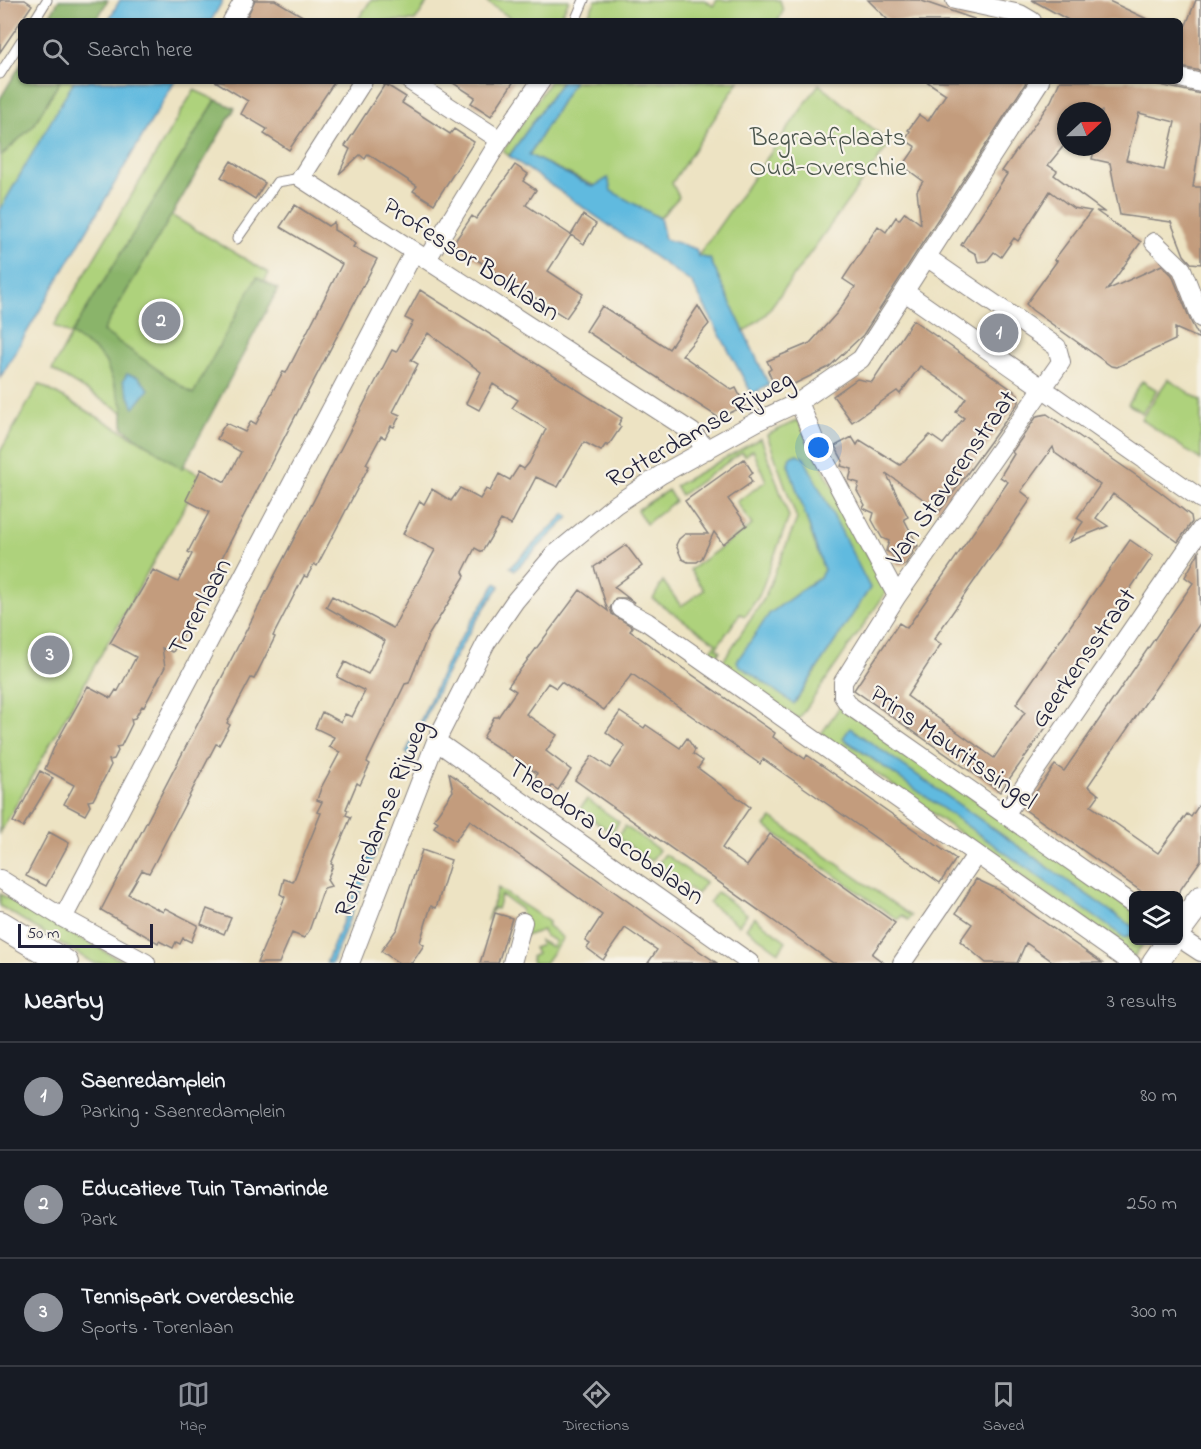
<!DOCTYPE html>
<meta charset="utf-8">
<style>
:root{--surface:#171b24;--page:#20242c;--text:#f1f3f6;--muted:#9ea1a6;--line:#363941;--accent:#8c9099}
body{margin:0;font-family:"Indie Flower",sans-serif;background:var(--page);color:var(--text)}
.controls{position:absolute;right:18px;bottom:18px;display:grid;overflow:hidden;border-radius:9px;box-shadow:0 2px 4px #0004}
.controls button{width:54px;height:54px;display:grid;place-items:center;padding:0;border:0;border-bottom:2px solid var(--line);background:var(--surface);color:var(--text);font:30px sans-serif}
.compass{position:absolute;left:1057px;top:102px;width:54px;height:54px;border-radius:50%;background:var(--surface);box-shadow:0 2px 4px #0004;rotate:68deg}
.scale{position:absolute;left:18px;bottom:15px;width:135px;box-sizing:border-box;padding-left:6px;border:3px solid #22223b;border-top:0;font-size:16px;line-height:21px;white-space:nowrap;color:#22223b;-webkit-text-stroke:4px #f7f3e8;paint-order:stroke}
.you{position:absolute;left:819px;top:448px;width:21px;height:21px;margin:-15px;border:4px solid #fff;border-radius:50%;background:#1a73e8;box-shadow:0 0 0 9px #1a73e833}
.badge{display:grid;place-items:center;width:39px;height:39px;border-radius:50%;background:var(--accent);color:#fff;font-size:20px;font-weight:700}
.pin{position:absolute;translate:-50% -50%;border:3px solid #fff;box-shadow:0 2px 6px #0006}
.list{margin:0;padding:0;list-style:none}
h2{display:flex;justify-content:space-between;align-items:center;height:78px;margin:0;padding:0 24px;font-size:26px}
h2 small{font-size:20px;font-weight:400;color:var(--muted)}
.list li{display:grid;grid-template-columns:39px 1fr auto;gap:18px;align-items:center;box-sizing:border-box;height:108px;padding:0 24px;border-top:2px solid var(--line)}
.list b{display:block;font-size:22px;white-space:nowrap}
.list p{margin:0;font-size:20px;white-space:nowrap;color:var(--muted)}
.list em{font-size:20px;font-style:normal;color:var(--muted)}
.icon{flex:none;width:33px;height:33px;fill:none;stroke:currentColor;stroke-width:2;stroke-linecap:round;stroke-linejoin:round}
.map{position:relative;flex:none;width:1201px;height:963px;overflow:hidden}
.search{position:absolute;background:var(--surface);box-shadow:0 2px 4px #0004;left:18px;right:18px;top:18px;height:66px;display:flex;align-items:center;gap:15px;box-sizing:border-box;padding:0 21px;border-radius:9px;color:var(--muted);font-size:22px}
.sheet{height:402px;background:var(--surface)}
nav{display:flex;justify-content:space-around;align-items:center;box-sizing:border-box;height:84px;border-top:2px solid var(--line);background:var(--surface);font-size:16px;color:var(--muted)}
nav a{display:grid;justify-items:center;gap:3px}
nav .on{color:var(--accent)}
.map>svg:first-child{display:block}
</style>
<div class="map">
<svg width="1201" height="963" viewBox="0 0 1201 963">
<rect width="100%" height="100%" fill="#f7f3e8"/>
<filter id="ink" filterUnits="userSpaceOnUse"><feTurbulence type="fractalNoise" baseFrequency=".0167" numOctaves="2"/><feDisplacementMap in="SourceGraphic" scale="12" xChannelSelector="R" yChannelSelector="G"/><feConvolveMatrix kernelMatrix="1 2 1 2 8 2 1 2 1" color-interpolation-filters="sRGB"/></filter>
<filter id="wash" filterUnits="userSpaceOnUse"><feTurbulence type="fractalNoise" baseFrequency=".008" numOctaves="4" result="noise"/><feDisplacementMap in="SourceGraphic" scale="24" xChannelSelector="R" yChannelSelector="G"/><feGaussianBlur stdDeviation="1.35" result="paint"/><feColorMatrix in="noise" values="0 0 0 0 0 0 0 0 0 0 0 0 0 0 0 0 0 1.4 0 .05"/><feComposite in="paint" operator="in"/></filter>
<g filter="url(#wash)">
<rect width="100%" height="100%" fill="#ede3c3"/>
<path fill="#aed27b" stroke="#687a5b" stroke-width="1.5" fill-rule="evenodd" d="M371 0H429L415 21H357Z
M484 0H569L558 21H515Z
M596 0H705L713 6 717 0H780L783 11 778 21H585Z
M60 81H74L0 210V157L33 126Z
M550 81H562L509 156 503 151Z
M574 81H739L672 183 679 197 660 218C617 194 573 177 529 155Z
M819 84 890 143 766 314 744 332 710 259 698 256Z
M194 90 216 100 152 204 269 273 176 444 52 370 71 335 54 326Z
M1168 379 1201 401V460L1141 419Z
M1142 381 1157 390 1142 413 1128 404Z
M39 384 202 476 0 833V452Z
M798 420 887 591 799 719 719 667 764 599 797 519 767 435ZM797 454 870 588 796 701 769 614 820 577 824 570 788 464 790 457Z
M761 438 789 517 759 596 745 616 740 614 716 648 720 651 712 662 706 658 716 643 653 599 663 581 681 606 704 590 690 570 752 525 737 502 766 481 753 450 745 456 742 452 681 495 675 486Z
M668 490 675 501 646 524 637 510Z
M841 705 1133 911 1134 940 1145 941 1134 957 821 734ZM850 728 1133 927 1131 935 843 739Z
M587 799 619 822 612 833 579 810Z
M772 818 911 916 908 920 902 915 898 920 765 826Z
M625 826 659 850 651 861 617 837Z
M665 854 705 883 697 894 657 865Z
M498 888 549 922 547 925 563 938 545 963H533L531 957 537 954 534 948 541 945 540 941 552 947 555 941 545 936 543 930 525 936 521 909 501 895 497 909 493 908 487 921Z
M717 892 747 914 739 925 709 903Z
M0 894 126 963H93L0 906Z
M754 917 786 941 779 952 746 928Z"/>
<path fill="#8ab46b" stroke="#566b53" stroke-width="1.5" d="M59 0H108L96 21H47Z
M21 64V81H60L33 126 0 157V99Z
M216 100 235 108 103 331 193 394 257 277 278 289 182 469 123 428V407L105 361 96 351 71 334Z"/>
<path fill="#61badf" stroke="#426e8d" stroke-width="1.5" d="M120 0H223L211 21H108Z
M74 81H175L0 378V210Z
M562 81H574L529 155 593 187 608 178 611 191 660 218 665 239 696 249 698 256 710 259 769 385 752 394 692 283 509 156Z
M127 374 138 377 149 389 134 408 123 381Z
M797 454 804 458 870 588 794 704 739 665 737 661 769 614 820 577 824 570 788 464 790 457Z
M565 514 569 517 515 570 510 567Z
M496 583 500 586C462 638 433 695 410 755L406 753 451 653Z
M850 728 1133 927 1131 935 1125 938 843 738Z
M380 830 384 832 332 963H326Z"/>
<g id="blocks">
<path fill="#c39c7d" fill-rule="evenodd" d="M0 0H25L32 5 0 52Z
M255 0H275L311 21H245Z
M868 0H919L974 19 973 21H889Z
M1032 0H1107L1151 21H1070Z
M1196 0H1201V71L1180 67V22L1186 25Z
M215 81H335L289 150 264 134 267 129 241 114 248 101Z
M450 81H514L491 116 471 103 475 97Z
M926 81H1027L863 335 829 367 786 388 784 385 776 389 768 371 771 369 767 361 810 343 837 313 855 287 843 279 878 226 886 232 896 217 899 220 905 212 921 224 917 191 923 181 903 166 916 147 905 140 910 131 908 130 919 115 928 121 946 94Z
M1060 81H1142L1201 94V134L1193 187H1201V264L1191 263 1184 255 1171 222 1120 215 1110 163 1092 159 1095 147H1102V111H1066V143L1048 165 1057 171 1054 175 1104 212 1096 211 1141 242 1107 290 1162 265 1172 275 1191 322 1200 339 1175 328V340L1117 367 1111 366 1032 310 1026 304 1057 261 1054 260 1091 211 1073 208 1050 191 1018 241 1014 238 1001 257 994 252 987 261 978 262 976 254 961 245 1007 174 1002 171 1051 101ZM1139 113 1175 122 1164 170 1126 160Z
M385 84 406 97 402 103 450 134 454 129 474 142 434 204 413 191 417 186 368 154 365 159 360 155 339 174 350 149 345 146Z
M231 161 265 183 255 199 221 177Z
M515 165 528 174 523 181 536 190 526 205 571 235 583 215 596 224 584 244 571 235 548 271 583 294 566 318 453 244 472 216 476 219Z
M295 205 328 226 334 222V230L350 239 355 244 353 247 377 259 173 652 162 648 165 667 144 707 142 706 135 718 131 719 132 724 121 746 116 747 118 751 114 759 109 760 111 765 93 800 88 801 90 806 85 815 64 804 74 785 45 769 55 745 88 686 111 698 116 690 118 691 136 657 110 643 153 570 178 582 192 554 188 552 209 512 186 500 201 469 225 482 241 452 217 439 222 429 226 423 245 432 251 421 256 424 279 379 283 372 286 373 342 264 280 227Z
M420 290 622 418 618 425 621 427 608 446 606 444 601 451 584 442 558 487 536 477 511 525 501 520 482 552 475 548 463 572 465 576 428 636 409 683 405 684 367 762 370 764 360 785 357 783 346 809 348 810 346 815 351 817 331 864 333 865 327 880 331 886 324 888 309 931 304 938 292 933 279 963H257L285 897 280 894 284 879 293 882 321 813 317 812 322 802 317 800 321 788 340 752 329 747 334 737 315 728 322 712 341 722 345 714 352 717 365 691 337 677 345 662 368 674 385 641 326 607 332 596 393 628 435 550 403 534 420 501 424 504 432 489 451 501 460 488 480 499 486 489 490 491 499 474 510 480 519 466 524 469 529 463 546 429 512 408 518 400 493 384 479 410 466 403 481 372 428 333 411 360 418 364 393 412 400 415 394 427 391 426 385 438 381 436 366 464 369 466 317 566 314 564 307 577 304 576 273 636 275 637 254 679 251 678 227 723 230 725 219 745 216 744 155 862 149 873 142 870 128 894 163 912 165 908 198 925 191 942 183 938 180 944 176 942 173 948 159 941 158 943 101 910 368 396 392 350 396 352 413 322 405 318Z
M602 306 669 349 698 306 709 324 682 355 732 390 736 388 745 406 719 418 586 331Z
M913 320 1018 394 1019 402 940 511 886 473 908 517 904 519 918 546 911 550 913 553 905 565H897L891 553 886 551 889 541 882 538 872 520 874 513 863 508 865 505 857 491 859 483 849 480 852 469 841 466 843 461 835 446 852 437 857 445 860 440 900 465 930 435 943 444 964 418 956 412 966 398 920 366 900 394 897 391 852 422 833 396 857 379 872 382Z
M1047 414 1159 491 1191 516 1192 522 1178 542 1113 494 1096 518 1108 526 1069 542 1083 522 1077 518 1100 485 1055 453 1053 447 1021 491 1031 499 934 639 941 644 907 696 994 758 1025 712 1016 704 1130 540 1153 556 1039 720 1047 726 1000 792 854 690 899 623 907 628 1008 482 1000 477 1014 454 1012 452 1037 416Z
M744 459 753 473 749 476 752 482 728 499 747 525 723 544 714 532 702 558 697 562H688L682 559 676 545 679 539 685 534H708L685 501Z
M626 545 642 566 614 587 635 603 626 598H616L610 608 612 614 633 627 630 631 775 733 773 737 805 759 807 755 956 859 940 883 763 759 760 764 632 674 604 710 561 682 556 688 548 683 526 714 557 735 546 751 571 770 558 790 552 786 549 790 535 780 537 773 483 738 494 717H498L516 691 508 686 580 590 608 611 594 567Z
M1199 552 1201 622 1088 786 1099 795 1091 806 1158 853 1187 814 1191 817 1201 802V860L1176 896H1148L1024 809 1055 765 1064 771 1193 583 1185 577Z
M620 712 644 728 646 725 680 748 687 738 695 750 693 754 703 761 698 768 750 807 722 848 747 866 770 834 895 923 872 954 884 963H833L575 780 592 756 610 768 625 746 606 732Z
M40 771 53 778 23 827 13 822Z
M449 773 662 926 717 963H648L657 950 625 928 603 960 587 948 590 944 585 941 602 915 470 820 455 841 434 827 438 822 434 819 453 791Z
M49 832 69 843 46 886 26 876Z
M422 850 451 860 436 908 431 906 420 942 424 945 412 963H399L381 951 397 929Z
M976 879 999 890 1102 963H1055L1026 943 1017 963H986L960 941 972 924 956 913Z
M207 909 231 918 224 934 201 924Z
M495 913 512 918 498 963H480Z"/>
</g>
</g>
<g filter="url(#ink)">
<use href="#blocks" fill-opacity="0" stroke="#88827f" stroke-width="1.5"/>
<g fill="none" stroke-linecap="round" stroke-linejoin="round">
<defs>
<path id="lane" d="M34 21 47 0
M575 21 584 0
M0 74 21 41
M237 239 277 182 301 178"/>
<path id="street" d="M955 0 1020 14 1032 21
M232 21 244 0
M1180 78 1201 83
M363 81 301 178 692 432 707 450
M410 81 500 140
M1154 242 1182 269 1201 318
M928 258 1057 347 1061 362 897 596 843 682V696L850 706 1134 905
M427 259 500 140 541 81
M905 292 1201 499
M799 402 816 444 897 596
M621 608 647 622 1131 963
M436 741 750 963
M1006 813 1201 529
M0 879 63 918 414 252
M63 918 146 963
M1178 937 1201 952
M350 963 436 741 486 643 515 601 554 555 615 505 662 474 758 421 799 402 861 359 1040 81
M512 963 523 922
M902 963 976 855"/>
<path id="secondary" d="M0 924 65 963
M1178 930 1201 899
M1155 963 1171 940"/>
</defs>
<use href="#lane" stroke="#88827f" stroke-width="11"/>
<use href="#street" stroke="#88827f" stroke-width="20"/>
<use href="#secondary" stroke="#88827f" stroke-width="28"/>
<use href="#lane" stroke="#fff" stroke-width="9"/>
<use href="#street" stroke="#fff" stroke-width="18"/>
<use href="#secondary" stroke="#fff" stroke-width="26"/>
</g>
</g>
<g text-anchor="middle" stroke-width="4.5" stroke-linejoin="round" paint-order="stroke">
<g font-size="26" fill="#4c574e" stroke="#f7f3e8">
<text x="828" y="145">Begraafplaats<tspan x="828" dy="30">Oud-Overschie</tspan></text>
</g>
<g font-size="26" fill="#22223b" stroke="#f7f3e8">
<text transform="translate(472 258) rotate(33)" y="9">Professor Bolklaan</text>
<text transform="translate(699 428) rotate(-30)" y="9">Rotterdamse Rijweg</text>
<text transform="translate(950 477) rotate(-55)" y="9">Van Staverenstraat</text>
<text transform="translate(199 606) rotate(-62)" y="9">Torenlaan</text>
<text transform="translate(1082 657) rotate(-55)" y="9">Geerkensstraat</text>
<text transform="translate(954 746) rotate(35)" y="9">Prins Mauritssingel</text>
<text transform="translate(380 818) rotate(-68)" y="9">Rotterdamse Rijweg</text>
<text transform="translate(607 831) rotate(35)" y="9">Theodora Jacobalaan</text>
</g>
</g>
</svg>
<div class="controls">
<button><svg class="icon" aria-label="layers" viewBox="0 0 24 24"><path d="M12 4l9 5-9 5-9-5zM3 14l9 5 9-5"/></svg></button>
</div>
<svg class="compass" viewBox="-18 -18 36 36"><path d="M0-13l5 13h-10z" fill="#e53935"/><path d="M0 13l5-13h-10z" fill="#9ea1a6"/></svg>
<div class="scale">50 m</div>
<div class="you"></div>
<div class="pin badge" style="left:999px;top:333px">1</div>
<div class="pin badge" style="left:161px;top:321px">2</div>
<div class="pin badge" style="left:50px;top:655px">3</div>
<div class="search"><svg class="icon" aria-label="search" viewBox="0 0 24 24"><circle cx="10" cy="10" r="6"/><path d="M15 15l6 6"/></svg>Search here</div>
</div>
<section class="sheet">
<h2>Nearby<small>3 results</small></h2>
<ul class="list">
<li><span class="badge">1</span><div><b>Saenredamplein</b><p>Parking · Saenredamplein</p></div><em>80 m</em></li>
<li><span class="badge">2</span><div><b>Educatieve Tuin Tamarinde</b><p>Park</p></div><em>250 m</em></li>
<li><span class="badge">3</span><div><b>Tennispark Overdeschie</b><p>Sports · Torenlaan</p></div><em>300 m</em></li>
</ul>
</section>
<nav>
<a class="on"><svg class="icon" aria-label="map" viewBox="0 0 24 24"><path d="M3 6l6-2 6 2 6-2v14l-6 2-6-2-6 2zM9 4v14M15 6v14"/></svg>Map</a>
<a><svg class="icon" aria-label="directions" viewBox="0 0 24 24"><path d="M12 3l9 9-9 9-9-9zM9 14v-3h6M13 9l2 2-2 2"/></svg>Directions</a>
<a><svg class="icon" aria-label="saved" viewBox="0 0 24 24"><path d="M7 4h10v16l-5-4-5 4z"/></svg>Saved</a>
</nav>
